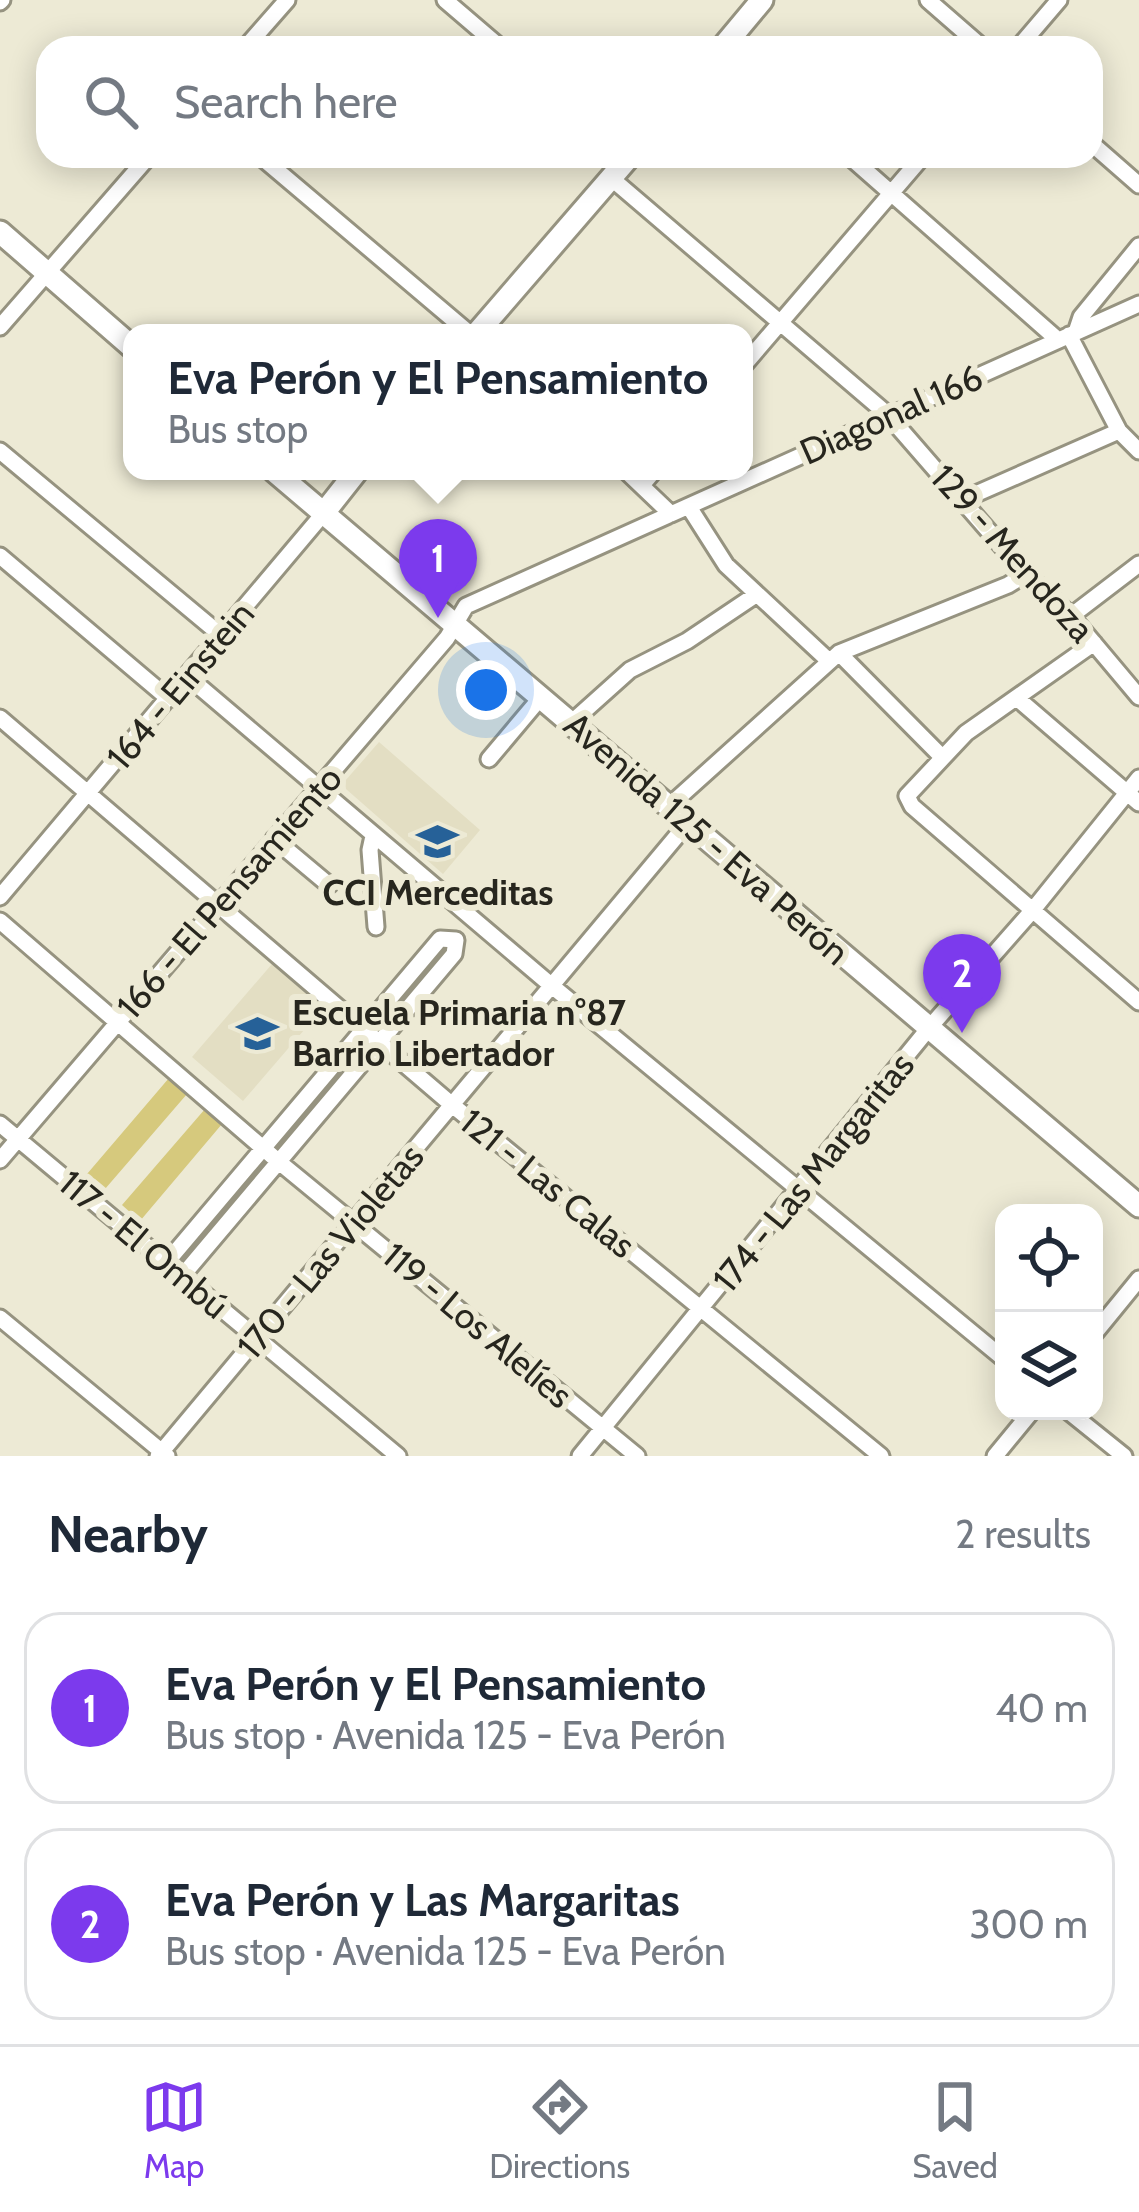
<!DOCTYPE html>
<meta charset="utf-8">
<style>
:root{--surface:#fff;--page:#f6f6f7;--text:#1f2937;--muted:#747a83;--line:#e0e1e3;--accent:#7c3aed}
body{margin:0;font-family:Cabin,sans-serif;background:var(--page);color:var(--text)}
.controls{position:absolute;right:36px;bottom:36px;display:grid;overflow:hidden;border-radius:24px;box-shadow:0 6px 30px #0003}
.controls button{width:108px;height:108px;display:grid;place-items:center;padding:0;border:0;border-bottom:3px solid var(--line);background:var(--surface);color:var(--text);font:60px sans-serif}
.you{position:absolute;left:486px;top:690px;width:42px;height:42px;margin:-30px;border:9px solid #fff;border-radius:50%;background:#1a73e8;box-shadow:0 0 0 18px #1a73e833}
.badge{display:grid;place-items:center;width:78px;height:78px;border-radius:50%;background:var(--accent);color:#fff;font-size:39px;font-weight:700}
.pin{position:absolute;translate:-50% -99px;filter:drop-shadow(0 3px 6px #0008)}
.pin::after{content:'';position:absolute;top:63px;width:42px;height:36px;background:inherit;clip-path:polygon(0 0,100% 0,50% 100%)}
.popup{position:absolute;left:123px;top:324px;width:630px;height:156px;box-sizing:border-box;display:grid;place-content:center;border-radius:24px;background:var(--surface);filter:drop-shadow(0 3px 9px #0005);font-size:39px;white-space:nowrap;color:var(--muted)}
.popup b{font-size:45px;color:var(--text)}
.popup::after{content:'';position:absolute;left:50%;top:100%;margin-left:-24px;border:24px solid transparent;border-top-color:var(--surface)}
.list{margin:0;padding:0;list-style:none}
h2{display:flex;justify-content:space-between;align-items:center;height:156px;margin:0;padding:0 48px;font-size:51px}
h2 small{font-size:39px;font-weight:400;color:var(--muted)}
.list li{display:grid;grid-template-columns:78px 1fr auto;gap:36px;align-items:center;box-sizing:border-box;height:192px;margin:0 24px 24px;padding:0 24px;border:3px solid var(--line);border-radius:36px}
.list b{display:block;font-size:45px;white-space:nowrap}
.list p{margin:0;font-size:39px;white-space:nowrap;color:var(--muted)}
.list em{font-size:39px;font-style:normal;color:var(--muted)}
.icon{flex:none;width:66px;height:66px;fill:none;stroke:currentColor;stroke-width:2;stroke-linecap:round;stroke-linejoin:round}
.map{position:relative;flex:none;width:1139px;height:1456px;overflow:hidden}
.search{position:absolute;background:var(--surface);box-shadow:0 6px 30px #0003;left:36px;right:36px;top:36px;height:132px;display:flex;align-items:center;gap:30px;box-sizing:border-box;padding:0 42px;border-radius:36px;color:var(--muted);font-size:45px}
.sheet{height:588px;background:var(--surface)}
nav{display:flex;justify-content:space-around;align-items:center;box-sizing:border-box;height:168px;border-top:3px solid var(--line);background:var(--surface);font-size:33px;color:var(--muted)}
nav a{display:grid;justify-items:center;gap:6px}
nav .on{color:var(--accent)}
.map>svg:first-child{display:block}
</style>
<div class="map">
<svg width="1139" height="1456" viewBox="0 0 1139 1456">
<rect width="100%" height="100%" fill="#edead5"/>
<path fill="#e3dec3" d="M379 742 480 830 443 874 346 789 345 781Z
M272 964 323 1008 243 1101 192 1057Z"/>
<path fill="#d6c97d" d="M169 1078 187 1094 105 1189 87 1174Z
M205 1109 222 1124 140 1221 122 1205Z"/>
<g fill="none" stroke-linecap="round" stroke-linejoin="round">
<defs>
<path id="street" d="M445 0 501 48
M928 0 983 48
M0 2 2 0
M245 48 287 0
M1018 48 1059 0
M1091 143 1139 185
M260 156 469 333
M849 156 1058 340
M611 178 887 414 1026 574 1071 616 1139 697
M0 327 149 156
M1076 332 1081 317 1139 246
M1069 335 1119 431 1139 451
M744 365 923 156
M0 451 222 636
M626 471 671 514
M642 485 654 471
M962 500 1119 431
M689 507 726 565 829 661
M0 556 169 699
M1071 616 1139 564
M1094 643 966 733 907 796 912 806 1139 1002
M839 653 941 756
M187 676 552 986 1004 1359
M1018 699 1139 803
M0 718 451 1104 881 1456
M572 722 630 670 687 641 757 594
M489 759 542 696
M667 808 839 653 1008 585 1026 574
M373 836 370 850 376 927
M274 839 329 885
M0 897 323 514
M0 921 279 1162 637 1456
M0 1124 398 1456
M0 1160 447 638 466 606 1139 304
M167 1262 440 939 456 940 454 954 183 1275
M0 1318 167 1456
M1094 1334 1139 1279
M1068 1411 1124 1456
M158 1456 686 825
M580 1456 929 1028 1032 911 1139 778
M995 1456 1032 1411"/>
<path id="secondary" d="M722 48 762 0
M0 232 132 347
M477 333 630 156
M274 471 1139 1206
M323 514 357 471"/>
</defs>
<use href="#street" stroke="#969380" stroke-width="21"/>
<use href="#secondary" stroke="#969380" stroke-width="27"/>
<use href="#street" stroke="#fff" stroke-width="15"/>
<use href="#secondary" stroke="#fff" stroke-width="21"/>
</g>
<defs>
<symbol id="school-bare" viewBox="-9 -9 18 18"><path d="M0-5L7-2L0 1L-7-2ZM-4 1L0 2.5L4 1V4Q0 6-4 4Z" fill="#266198" stroke="#edead5" stroke-width="2.5" paint-order="stroke"/></symbol>
</defs>
<g fill-rule="evenodd">
<use href="#school-bare" x="408" y="812" width="59" height="59"/>
<use href="#school-bare" x="228" y="1004" width="59" height="59"/>
</g>
<g text-anchor="middle" stroke-width="12" stroke-linejoin="round" paint-order="stroke">
<g font-size="36" fill="#27261e" stroke="#edead5">
<text transform="translate(891 414) rotate(-24)" y="13">Diagonal 166</text>
<text transform="translate(1013 553) rotate(48)" y="13">129 - Mendoza</text>
<text transform="translate(180 685) rotate(-50)" y="13">164 - Einstein</text>
<text transform="translate(707 838) rotate(41)" y="13">Avenida 125 - Eva Perón</text>
<text transform="translate(229 892) rotate(-49)" y="13">166 - El Pensamiento</text>
<text transform="translate(813 1172) rotate(-51)" y="13">174 - Las Margaritas</text>
<text transform="translate(548 1183) rotate(39)" y="13">121 - Las Calas</text>
<text transform="translate(144 1244) rotate(40)" y="13">117 - El Ombú</text>
<text transform="translate(330 1251) rotate(-50)" y="13">170 - Las Violetas</text>
<text transform="translate(478 1325) rotate(40)" y="13">119 - Los Alelíes</text>
</g>
<g font-size="36" font-weight="bold" fill="#27261e" stroke="#edead5">
<text x="438" y="905">CCI Merceditas</text>
<text x="292" y="1025" text-anchor="start">Escuela Primaria n°87<tspan x="292" dy="41">Barrio Libertador</tspan></text>
</g>
</g>
</svg>
<div class="controls">
<button><svg class="icon" aria-label="locate" viewBox="0 0 24 24"><circle cx="12" cy="12" r="6"/><path d="M12 2v4M12 18v4M2 12h4M18 12h4"/></svg></button>
<button><svg class="icon" aria-label="layers" viewBox="0 0 24 24"><path d="M12 4l9 5-9 5-9-5zM3 14l9 5 9-5"/></svg></button>
</div>
<div class="you"></div>
<div class="pin badge" style="left:438px;top:618px">1</div>
<div class="popup"><b>Eva Perón y El Pensamiento</b>Bus stop</div>
<div class="pin badge" style="left:962px;top:1033px">2</div>
<div class="search"><svg class="icon" aria-label="search" viewBox="0 0 24 24"><circle cx="10" cy="10" r="6"/><path d="M15 15l6 6"/></svg>Search here</div>
</div>
<section class="sheet">
<h2>Nearby<small>2 results</small></h2>
<ul class="list">
<li><span class="badge">1</span><div><b>Eva Perón y El Pensamiento</b><p>Bus stop · Avenida 125 - Eva Perón</p></div><em>40 m</em></li>
<li><span class="badge">2</span><div><b>Eva Perón y Las Margaritas</b><p>Bus stop · Avenida 125 - Eva Perón</p></div><em>300 m</em></li>
</ul>
</section>
<nav>
<a class="on"><svg class="icon" aria-label="map" viewBox="0 0 24 24"><path d="M3 6l6-2 6 2 6-2v14l-6 2-6-2-6 2zM9 4v14M15 6v14"/></svg>Map</a>
<a><svg class="icon" aria-label="directions" viewBox="0 0 24 24"><path d="M12 3l9 9-9 9-9-9zM9 14v-3h6M13 9l2 2-2 2"/></svg>Directions</a>
<a><svg class="icon" aria-label="saved" viewBox="0 0 24 24"><path d="M7 4h10v16l-5-4-5 4z"/></svg>Saved</a>
</nav>
